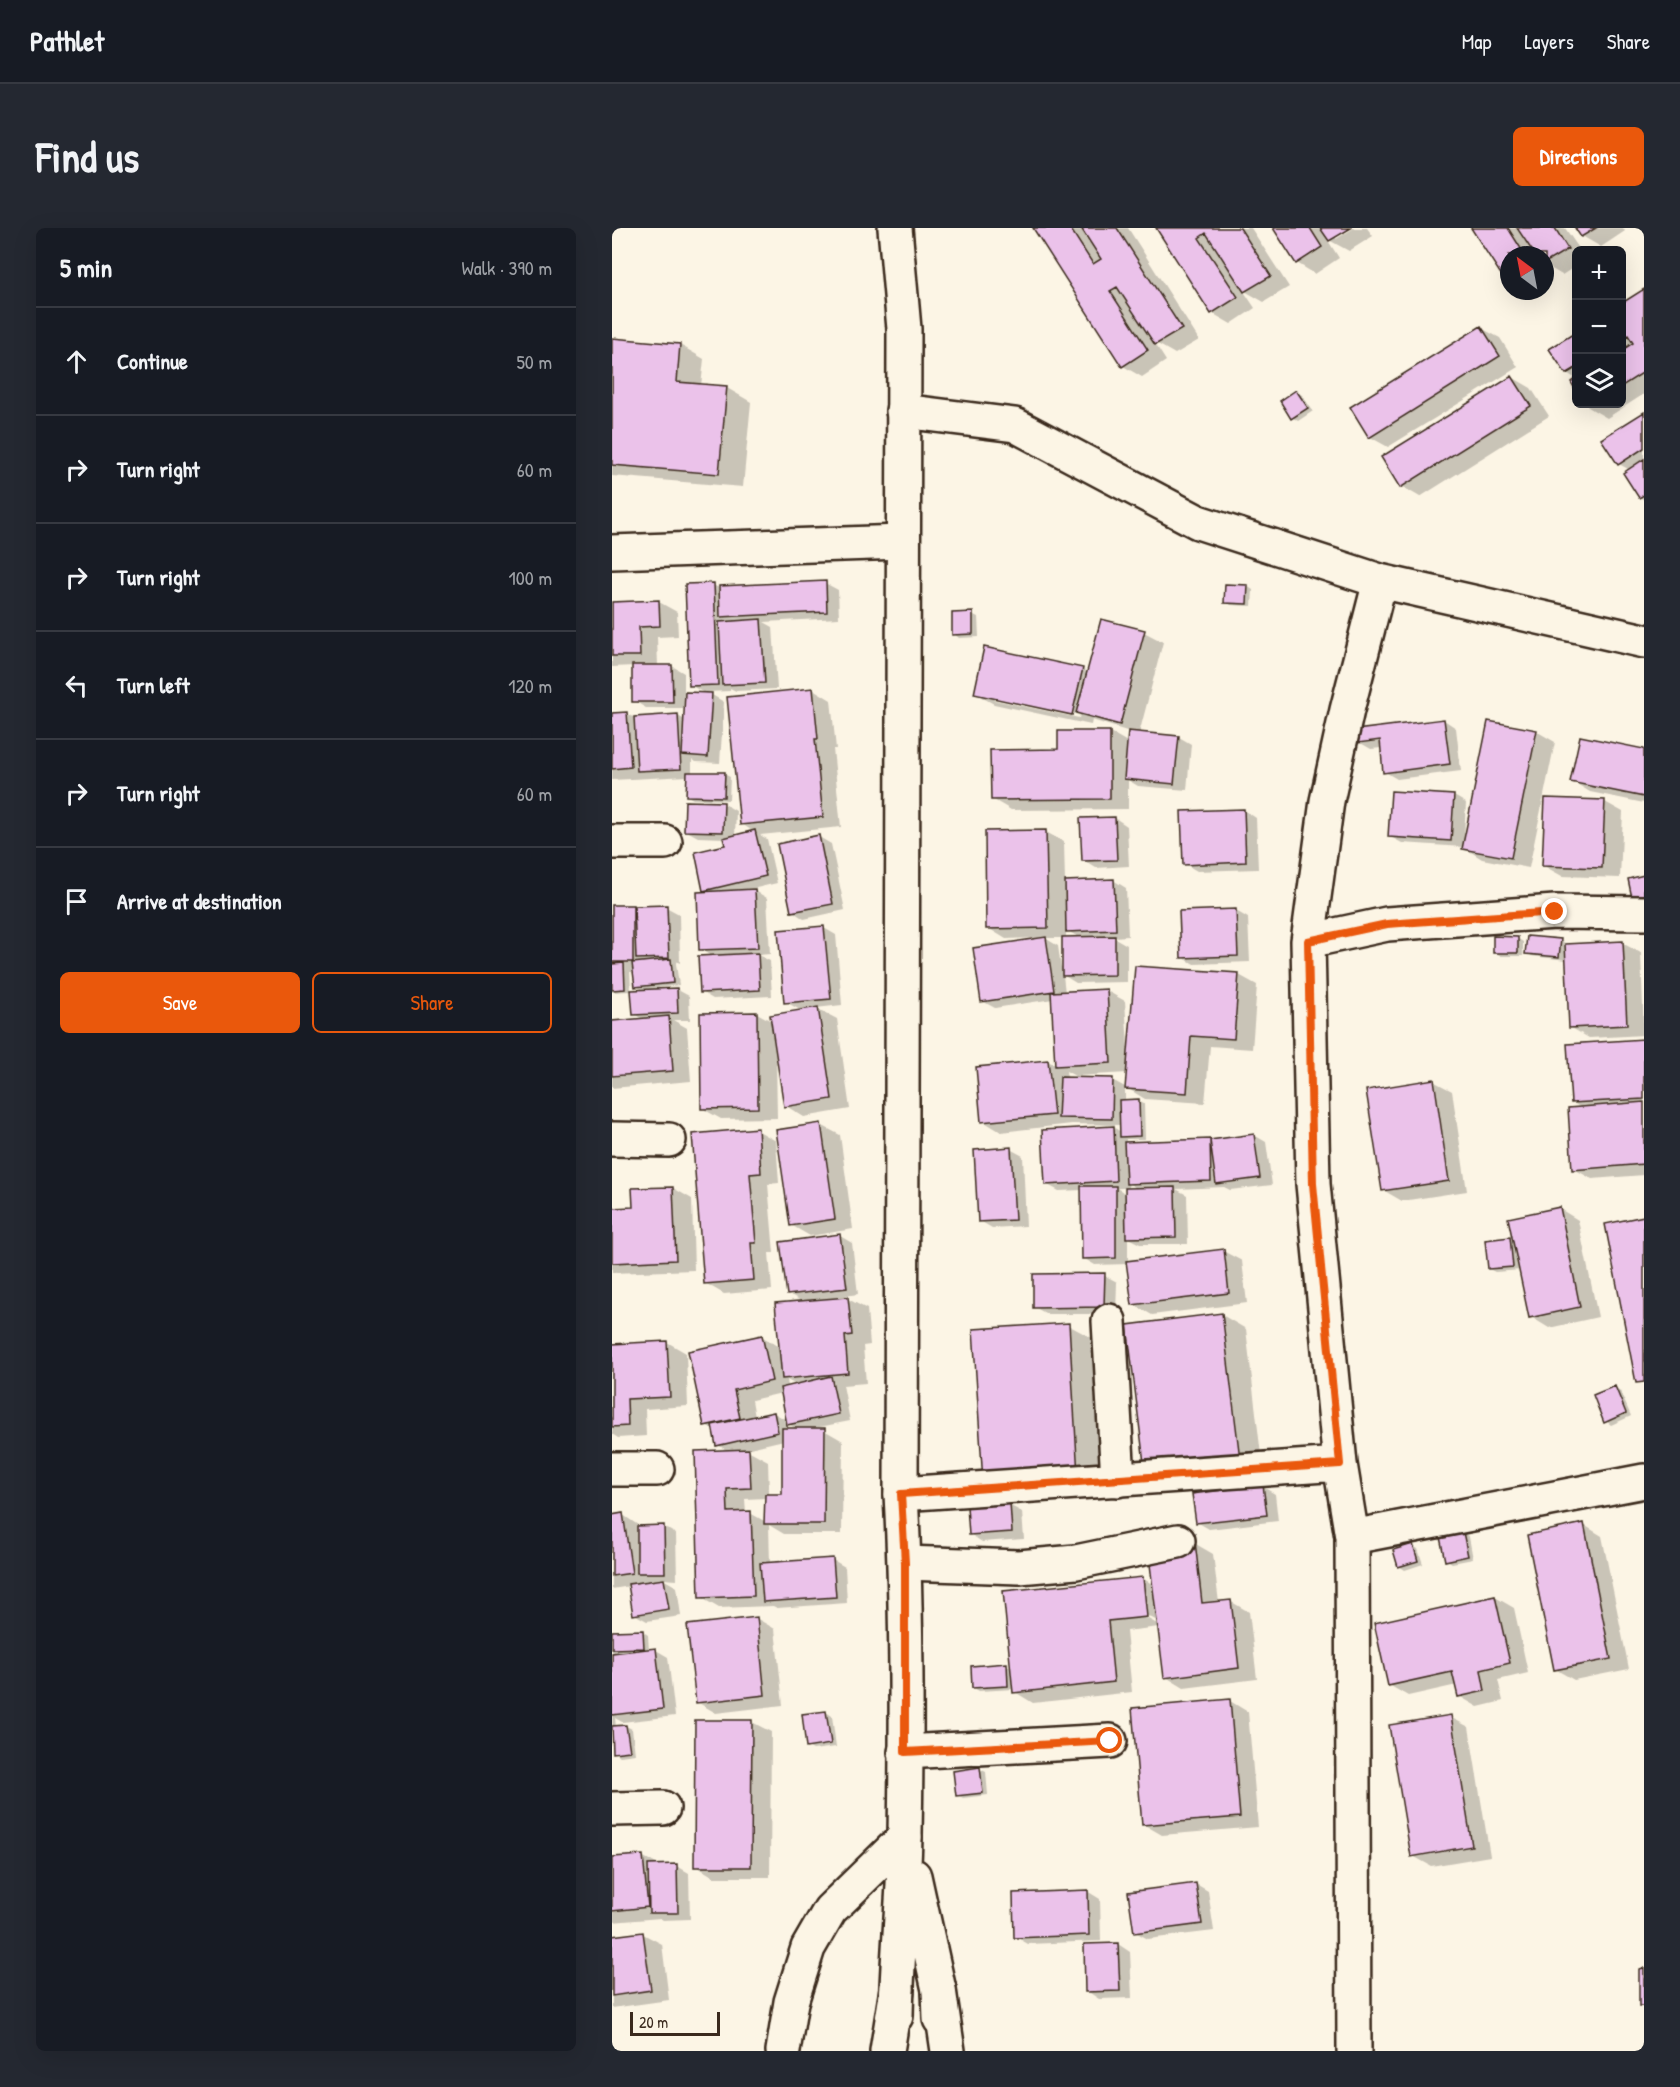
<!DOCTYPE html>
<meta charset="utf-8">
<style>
:root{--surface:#171b24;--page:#242831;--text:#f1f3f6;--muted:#9ea1a6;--line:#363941;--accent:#ea580c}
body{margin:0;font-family:"Patrick Hand",sans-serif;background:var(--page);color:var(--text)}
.controls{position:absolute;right:18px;top:18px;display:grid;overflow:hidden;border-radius:9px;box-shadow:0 6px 24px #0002}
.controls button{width:54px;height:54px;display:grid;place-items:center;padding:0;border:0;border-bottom:2px solid var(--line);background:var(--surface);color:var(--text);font:30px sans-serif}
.compass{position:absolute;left:888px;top:18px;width:54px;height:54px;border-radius:50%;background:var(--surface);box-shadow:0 6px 24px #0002;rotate:328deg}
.scale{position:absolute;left:18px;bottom:15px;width:90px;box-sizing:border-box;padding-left:6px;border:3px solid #3b2a1e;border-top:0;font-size:16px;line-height:21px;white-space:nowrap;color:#3b2a1e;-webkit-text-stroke:4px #fcf5e5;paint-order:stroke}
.stop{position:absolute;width:18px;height:18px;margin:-14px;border:4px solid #ea580c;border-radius:50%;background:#fff}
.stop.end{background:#ea580c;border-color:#fff;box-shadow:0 2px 6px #0008}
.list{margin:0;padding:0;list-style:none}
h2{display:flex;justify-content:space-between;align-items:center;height:78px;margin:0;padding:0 24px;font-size:26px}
h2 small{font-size:20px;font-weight:400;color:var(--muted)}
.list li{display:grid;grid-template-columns:39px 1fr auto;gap:18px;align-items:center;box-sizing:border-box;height:108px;padding:0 24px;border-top:2px solid var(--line)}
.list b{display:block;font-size:22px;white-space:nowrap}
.list em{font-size:20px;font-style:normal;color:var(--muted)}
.actions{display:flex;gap:12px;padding:18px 24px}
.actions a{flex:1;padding:14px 0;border:2px solid var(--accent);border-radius:9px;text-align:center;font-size:21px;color:var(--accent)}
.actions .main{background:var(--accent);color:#fff}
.icon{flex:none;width:33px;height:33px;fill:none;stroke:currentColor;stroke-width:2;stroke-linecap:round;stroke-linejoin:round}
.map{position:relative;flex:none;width:1032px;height:1823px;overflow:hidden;border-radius:9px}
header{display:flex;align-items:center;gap:36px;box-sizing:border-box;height:84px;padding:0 30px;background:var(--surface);border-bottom:2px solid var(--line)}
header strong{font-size:28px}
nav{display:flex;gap:33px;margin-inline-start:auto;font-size:21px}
.intro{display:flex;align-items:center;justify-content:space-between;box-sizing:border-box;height:144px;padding:0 36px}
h1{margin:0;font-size:42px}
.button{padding:15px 27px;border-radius:9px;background:var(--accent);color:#fff;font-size:21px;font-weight:700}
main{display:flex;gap:36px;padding:0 36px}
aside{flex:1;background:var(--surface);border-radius:9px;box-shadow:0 6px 24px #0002}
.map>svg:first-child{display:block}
</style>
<header>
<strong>Pathlet</strong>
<nav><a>Map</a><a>Layers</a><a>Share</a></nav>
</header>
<div class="intro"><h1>Find us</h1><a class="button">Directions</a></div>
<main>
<aside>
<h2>5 min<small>Walk · 390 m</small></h2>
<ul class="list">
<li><svg class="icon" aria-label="ahead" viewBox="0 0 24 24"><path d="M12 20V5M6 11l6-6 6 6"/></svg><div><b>Continue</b></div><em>50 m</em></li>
<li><svg class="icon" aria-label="right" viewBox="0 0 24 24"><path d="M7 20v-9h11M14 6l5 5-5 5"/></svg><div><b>Turn right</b></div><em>60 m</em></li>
<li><svg class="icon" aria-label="right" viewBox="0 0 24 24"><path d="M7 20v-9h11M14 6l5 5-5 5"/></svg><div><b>Turn right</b></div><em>100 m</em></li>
<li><svg class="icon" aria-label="left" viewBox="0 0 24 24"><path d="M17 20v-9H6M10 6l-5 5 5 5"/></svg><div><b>Turn left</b></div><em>120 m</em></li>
<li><svg class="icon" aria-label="right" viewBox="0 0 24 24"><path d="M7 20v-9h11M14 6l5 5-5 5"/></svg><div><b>Turn right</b></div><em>60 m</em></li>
<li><svg class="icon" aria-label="arrive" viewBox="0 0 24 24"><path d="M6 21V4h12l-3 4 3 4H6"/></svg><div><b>Arrive at destination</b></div></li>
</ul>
<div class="actions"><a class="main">Save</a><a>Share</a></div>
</aside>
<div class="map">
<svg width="1032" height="1823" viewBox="0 0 1032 1823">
<rect width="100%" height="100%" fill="#fcf5e5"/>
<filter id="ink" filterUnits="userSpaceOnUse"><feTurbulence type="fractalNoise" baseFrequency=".0167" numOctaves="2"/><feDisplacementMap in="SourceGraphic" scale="12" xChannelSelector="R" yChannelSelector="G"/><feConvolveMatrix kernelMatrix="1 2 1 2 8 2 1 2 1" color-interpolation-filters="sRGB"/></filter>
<g filter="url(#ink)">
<path fill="#0003" fill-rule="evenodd" d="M423 0H516L587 112 563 126 542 114 554 133 530 149 511 138Z
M546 0H639L677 59 652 74 631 62 643 80 619 96 600 85Z
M662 0H736L724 7V11L742 0H755L761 8 737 23 715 11 727 30 703 46 685 35Z
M860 0H953L968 22H964V38L950 47 933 37V27H897V57Z
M965 0H1011L1013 3 989 19 970 8Z
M933 42 940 53 933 58Z
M906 63H925L916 69Z
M1032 63V166L995 190 976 179 974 176H1010V77Z
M869 100 888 110 906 139 776 219 758 209Z
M964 105V151L955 145 940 121Z
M0 112 68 117 92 131 89 158 115 160 139 174 131 259 0 248Z
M900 149 919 160 937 188 808 269 789 258Z
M684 164 690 167 701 183 686 193 680 189Z
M1032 186V272L1028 269 1018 242 1007 236Z
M213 355 226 362 227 390 152 394 161 399 165 461 124 463 118 460V463L95 464 112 474 108 535 84 534 80 531V545L112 546 118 549 117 572 81 571 75 568 76 548 0 552V486H15L23 490 66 488 73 492 74 480H34L22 473V438L0 439V375L47 374 65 384 66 408 45 409 46 438H60L72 445V465L94 466 78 457 101 357 109 361Z
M635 358 641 362 640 378 619 377 614 374Z
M360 386 366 389 367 409 347 410 342 406Z
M532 404 551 414 527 506 567 509 579 516 575 562 526 558 516 552V581L399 582 380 571 448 523 498 504 517 515 518 504 480 492 479 497 382 476 364 466 470 441 476 445ZM382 469 468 487 467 490 382 472Z
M201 461 219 472 224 521H221L229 599 148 607 155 611 165 655 140 661 155 670 158 726 146 727 158 733 160 768 101 771 89 764 101 729 89 722 98 665 93 662 115 618 113 610 86 609 73 602 112 576 124 583 123 608 142 604 130 596Z
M832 492 844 500 849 543 785 551 773 544 770 520 759 521 747 514Z
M924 503 943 514 917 640 870 631 851 619 790 615 777 608 842 568 854 575 852 608H854Z
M1032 522V575L978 564 960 553Z
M993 574 1011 584 1008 650 950 648 932 638Z
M632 582 644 590 646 641 585 643 573 636Z
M503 590 515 598 517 638 484 640 471 632Z
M434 604 452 614 453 655 501 652 514 660 516 708 501 709 515 717V754L464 755 451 747 453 765 495 763 513 773 516 820 627 747 645 757 640 821 598 818 593 875 533 871 515 860 516 845 463 848 454 843 455 851 500 852 513 859V873H526L532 876 533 911H514V915L599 914 642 907 654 914 660 957 618 962 612 959 564 961 575 967 576 1016H528L516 1010V1035L611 1023 630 1033 635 1075 540 1087 521 1076 516 1036 483 1037 471 1030 470 962 447 963 434 956 501 899 509 904V897L460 896 389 904 371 893 436 833 445 838 441 771 383 780 370 773 422 712V710L394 711 376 700ZM454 702 468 710H454ZM433 710H451V739H449L446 718ZM516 955 526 961H517ZM505 960H514V966Z
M207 609 219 616 233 682 192 691 180 683Z
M0 678 54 679 67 686 68 735 64 733V736L67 757 45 760V762L64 761 77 768 78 792H61L75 800 79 853 0 860V795L32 792 22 786 33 763 24 758 23 744H18L19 763 0 764Z
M624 683 636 690 638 734 582 736 570 729Z
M212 700 224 707 230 777 204 780 225 791 238 881 192 889 174 878 166 828H164L165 890 109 891 91 881 90 786 145 785 161 794 190 783 174 774Z
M905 710 911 714V728H889L883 724Z
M948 712 954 716V718L1010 715 1029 725 1032 807 977 810 958 799 955 732 920 728 915 725Z
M1032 813V947L980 951 962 941 971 881 960 874Z
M821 853 840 863 855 963 790 973 771 962Z
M209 897 228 907 241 1001 198 1008 179 997Z
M145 902 164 913 167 955 156 956 162 1025H157L160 1062 112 1066 93 1055Z
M398 921 411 928 414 998 380 1000 368 993Z
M61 960 80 971 82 1042 0 1045V981L22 980Z
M948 981 966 992 986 1089 937 1100 919 1089 909 1042 883 1044 877 1041 898 1011 903 1014Z
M228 1008 240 1015 246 1066 226 1069V1071H236L255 1081 258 1117 251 1118 254 1155 231 1157 238 1193 202 1200 212 1202 231 1213 230 1306H172L157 1297 158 1336 221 1332 233 1339 235 1375 165 1380 161 1378 107 1380 88 1369 116 1223 106 1217 102 1202 94 1197 149 1108 168 1119 191 1074 177 1066ZM175 1152 184 1157 176 1159ZM170 1165 176 1193 162 1185 143 1189 140 1172ZM175 1195 186 1202H176ZM172 1212 171 1267H157L156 1233 134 1221ZM154 1270V1294L138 1285H134L133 1271Z
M492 1047 505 1054 504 1086H435L422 1079Z
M610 1087 634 1101 651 1244 558 1255Z
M456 1097 480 1110 490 1260 396 1267Z
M55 1114 74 1125 76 1178 33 1181 34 1208 6 1210 0 1206V1117Z
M1003 1159 1008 1163 1019 1188 999 1197 994 1193Z
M651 1259 663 1266 666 1293 597 1301 585 1294Z
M397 1277 410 1284 412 1311 370 1314 358 1306Z
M11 1287 29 1299H52L64 1306 65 1352 51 1351 65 1359 69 1388 35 1393 22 1386 18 1358 0 1361V1288Z
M972 1297 990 1308 1017 1441 962 1452 943 1441Z
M851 1305 857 1309 861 1331 840 1335 835 1332Z
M582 1315 601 1326 607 1375 618 1373 637 1384 645 1451 572 1460 554 1449 547 1399 514 1403 520 1464 421 1475 403 1464 402 1461 367 1463 362 1460 394 1437 400 1440 530 1350 542 1357ZM529 1384 547 1394V1397L527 1386Z
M801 1318 806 1321 811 1336 793 1342 787 1338Z
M883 1369 902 1380 916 1445 886 1452 891 1473 866 1479 847 1468 845 1457 796 1468 777 1457Z
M144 1390 163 1401 171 1477 104 1485 85 1474Z
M30 1403 36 1407 37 1423 44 1422 56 1429 63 1488 10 1494 3 1490 4 1499 14 1498 20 1501 23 1526 8 1528 3 1524 0 1506V1427L6 1426 0 1423V1405Z
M618 1473 636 1484 646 1599 550 1607 531 1596Z
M214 1484 220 1488 224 1519 201 1522 195 1519Z
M838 1489 857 1499 878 1628 819 1638 801 1628Z
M140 1494 159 1504 158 1649H102L84 1638Z
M368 1541 374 1544 376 1567 351 1570 345 1567Z
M30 1628 48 1638H65L77 1645 78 1691 51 1692 48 1690 0 1694V1631Z
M584 1656 596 1663 602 1703 536 1711 523 1704Z
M475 1663 488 1671 489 1713 416 1716 404 1709Z
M31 1706 50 1716 57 1772 0 1780V1710Z
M506 1716 518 1724 520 1770 487 1771 475 1763Z"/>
<path fill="#ebc2ea" stroke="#3b2a1e" stroke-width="1.5" d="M421 0H458L481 36 489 31 469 0H505L570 101 543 117 505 59 498 63 536 122 510 139Z
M544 0H628L659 48 632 64 594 5 587 10 626 69 599 86Z
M661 0H698L710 19 684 36Z
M708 0H739L717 13Z
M859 0H896L913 27H897V59Z
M905 0H943L956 21 933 35V27H923Z
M963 0H984L969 9Z
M1032 61V144L1010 158V122L1021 115 1016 107 1010 111V75Z
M869 98 888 128 757 210 738 179Z
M964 104V140L954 146 937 121Z
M0 110 68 116 65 154 115 158 107 246 0 237Z
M900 148 919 178 788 260 769 229Z
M964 150V163L959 154Z
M684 162 696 180 679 191 668 173Z
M1032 184V220L1006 237 989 211Z
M1032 231V267L1027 270 1011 245Z
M214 353 215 384 108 389 107 358Z
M102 355 106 457 77 458 73 356Z
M613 356 636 357 635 376 612 375Z
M47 372 48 398 27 399 28 428H0V374Z
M361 384V406L340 407V385Z
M149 391 153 455 110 457 107 394Z
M489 391 533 402 508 497 464 485Z
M372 419 471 440 460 487 362 466Z
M20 437H60L61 474H20Z
M201 460 206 511H203L211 589 128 597 115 469Z
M73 464 100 465 96 529 70 527Z
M15 484 19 539 0 541V485Z
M66 486 69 541 25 543 22 489Z
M832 491 838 536 771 545 768 512 746 515 744 502Z
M876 493 925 502 899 630 850 621Z
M446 503H498V571L379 572 378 522 446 521Z
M516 503 567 508 562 556 512 551Z
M968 508 1032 521V569L958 554Z
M75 544H113L112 569 74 568Z
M779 563 842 567 839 613 776 609Z
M933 570 993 572 990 640 930 638Z
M73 573 112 574 111 604 72 603Z
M632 581 634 634 571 637 569 583Z
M503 589 505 632 470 633 468 590Z
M143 602 154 648 91 663 83 624 113 617 111 610Z
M434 602 436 700 374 701 373 603Z
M207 607 221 676 179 684 165 616Z
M1032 647V667L1020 670 1016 651Z
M502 651 504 702 454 704 453 653Z
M143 661 146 720 87 722 85 664Z
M0 677H21V734H0Z
M55 677 57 730 24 731 22 678Z
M624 681 626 728 569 730 567 683Z
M212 698 219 771 172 775 166 702Z
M503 708V747L450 748V709Z
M881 708 906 709V725H881Z
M915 708 949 711 947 729 913 726Z
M434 709 442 763 369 774 361 720Z
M1011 713 1015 797 957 800 953 716Z
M146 725 148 762 88 765 86 728Z
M59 731 61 755 23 759 20 735Z
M12 735 13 761 0 762V736Z
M523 738 627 745 622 811 579 808 575 865 513 861Z
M65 760 66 785 21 787 19 762Z
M495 761 499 835 443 838 439 764Z
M206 779 220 871 172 879 158 787Z
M145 784 146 880 89 881 88 785Z
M57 788 61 843 0 848V793Z
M1032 811V871L959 875 955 816Z
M436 832 442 887 369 894 364 839Z
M448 849 501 850 500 891 446 890Z
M822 851 837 953 770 963 754 862Z
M527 871 528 908 508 909 507 872Z
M1032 874V936L960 942 956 880Z
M209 895 223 991 178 998 164 902Z
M502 898 504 953 433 957 430 902Z
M146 900 149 945 138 946 144 1015H139L142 1052 92 1056 80 906Z
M642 906 648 950 604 956 598 912Z
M598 911 599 953 514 956 512 914Z
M399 919 403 992 366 994 362 922Z
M469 958H504V1030L470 1031Z
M61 959 64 1032 0 1035V980L21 979 20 960Z
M563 959 564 1009 514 1010 513 960Z
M948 979 968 1079 917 1090 896 990Z
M1032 988V1154L1024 1155 993 996Z
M228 1006 235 1060 175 1067 168 1014Z
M898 1009 901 1039 876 1041 873 1012Z
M612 1021 617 1065 520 1077 514 1033Z
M493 1045 492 1079 421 1080V1046Z
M236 1069 240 1107 233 1108 236 1145 170 1151 163 1075Z
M610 1085 628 1231 533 1243 515 1097Z
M457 1095 466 1247 371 1254 361 1101Z
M150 1107 160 1153 122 1162 128 1190 92 1198 76 1123Z
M55 1113 58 1169 15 1171 16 1198 0 1199V1116Z
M219 1148 227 1186 175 1197 168 1160Z
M1003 1158 1014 1185 992 1195 981 1167Z
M162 1184 166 1204 104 1218 100 1197Z
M170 1200H213L212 1296H152L153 1266H170Z
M137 1221 139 1260 115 1261 116 1284 139 1283 142 1368 87 1370 83 1223Z
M651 1257 655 1287 584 1295 580 1266Z
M398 1275 400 1304 357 1307 355 1278Z
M11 1285 20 1345 0 1348V1287Z
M972 1295 999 1431 942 1442 915 1307Z
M52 1297 53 1345H25V1298Z
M851 1304 856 1328 833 1333 828 1309Z
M583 1313 590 1375 619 1372 627 1440 552 1450 536 1320Z
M801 1316 806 1333 786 1339 781 1322Z
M221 1330 224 1369 151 1374 148 1335Z
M531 1349 535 1389 496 1393 502 1454 401 1465 391 1363Z
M52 1351 57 1381 21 1387 16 1356Z
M883 1368 898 1435 869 1442 873 1463 846 1469 840 1444 776 1458 762 1395Z
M145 1389 153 1467 84 1475 75 1397Z
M31 1402 32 1420 0 1421V1403Z
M44 1420 51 1481 0 1487V1425Z
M395 1435 396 1458 360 1460 359 1438Z
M618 1471 628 1589 530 1597 520 1480Z
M214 1483 219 1516 194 1520 190 1486Z
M839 1487 860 1618 799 1629 777 1497Z
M83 1492H140L139 1639H82Z
M14 1497 18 1523 1 1525 0 1498Z
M368 1539 371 1565 344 1568 341 1543Z
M31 1627 36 1679 0 1683V1629Z
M65 1636 66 1685H37L36 1637Z
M584 1655 590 1696 522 1705 516 1664Z
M476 1662 477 1707 402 1710 401 1665Z
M31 1704 39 1762 0 1768V1708Z
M506 1715 508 1763 473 1764 472 1716Z
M1032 1740V1778H1027V1741Z"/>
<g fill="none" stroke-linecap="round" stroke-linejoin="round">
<defs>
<path id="minor" d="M291 183 403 197 586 294 768 353 1032 413
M0 324 290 314
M0 614H53
M696 713 715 573 735 482 768 353
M0 911 57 912
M497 1093 506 1252
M0 1241H45
M289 1266 728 1236
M740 1309 1032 1253
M293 1335 407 1339 464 1334 566 1313
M293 1524 498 1513
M0 1581 51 1580
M171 1823 179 1774 196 1720 218 1682 293 1609
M742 1823 740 1309 728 1236 701 956 696 713 775 696 943 684 1032 685"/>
<path id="major" d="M283 0 292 101 289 1266C295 1379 295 1493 293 1607 292 1667 285 1728 284 1788
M302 1648 327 1762 328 1791"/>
<path id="highway" d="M327 1762 336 1823
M275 1823 285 1761"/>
</defs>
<use href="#minor" stroke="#3b2a1e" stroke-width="38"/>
<use href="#major" stroke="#3b2a1e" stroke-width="38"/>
<use href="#highway" stroke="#3b2a1e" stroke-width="38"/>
<use href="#minor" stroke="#fcf5e5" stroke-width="33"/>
<use href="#major" stroke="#fcf5e5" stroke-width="33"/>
<use href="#highway" stroke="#fcf5e5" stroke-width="33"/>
</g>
</g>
<g fill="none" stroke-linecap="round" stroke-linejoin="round" filter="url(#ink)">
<path stroke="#ea580c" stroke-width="8" d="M498 1513 293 1524V1335L289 1266 728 1236 701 956 696 713 775 696 943 684"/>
</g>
</svg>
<div class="controls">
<button>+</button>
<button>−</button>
<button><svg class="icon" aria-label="layers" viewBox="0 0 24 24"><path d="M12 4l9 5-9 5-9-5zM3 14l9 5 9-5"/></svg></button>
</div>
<svg class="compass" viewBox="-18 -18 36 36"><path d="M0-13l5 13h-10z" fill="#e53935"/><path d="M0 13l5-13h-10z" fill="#9ea1a6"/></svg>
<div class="scale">20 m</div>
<div class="stop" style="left:498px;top:1513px"></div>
<div class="stop end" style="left:943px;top:684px"></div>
</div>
</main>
